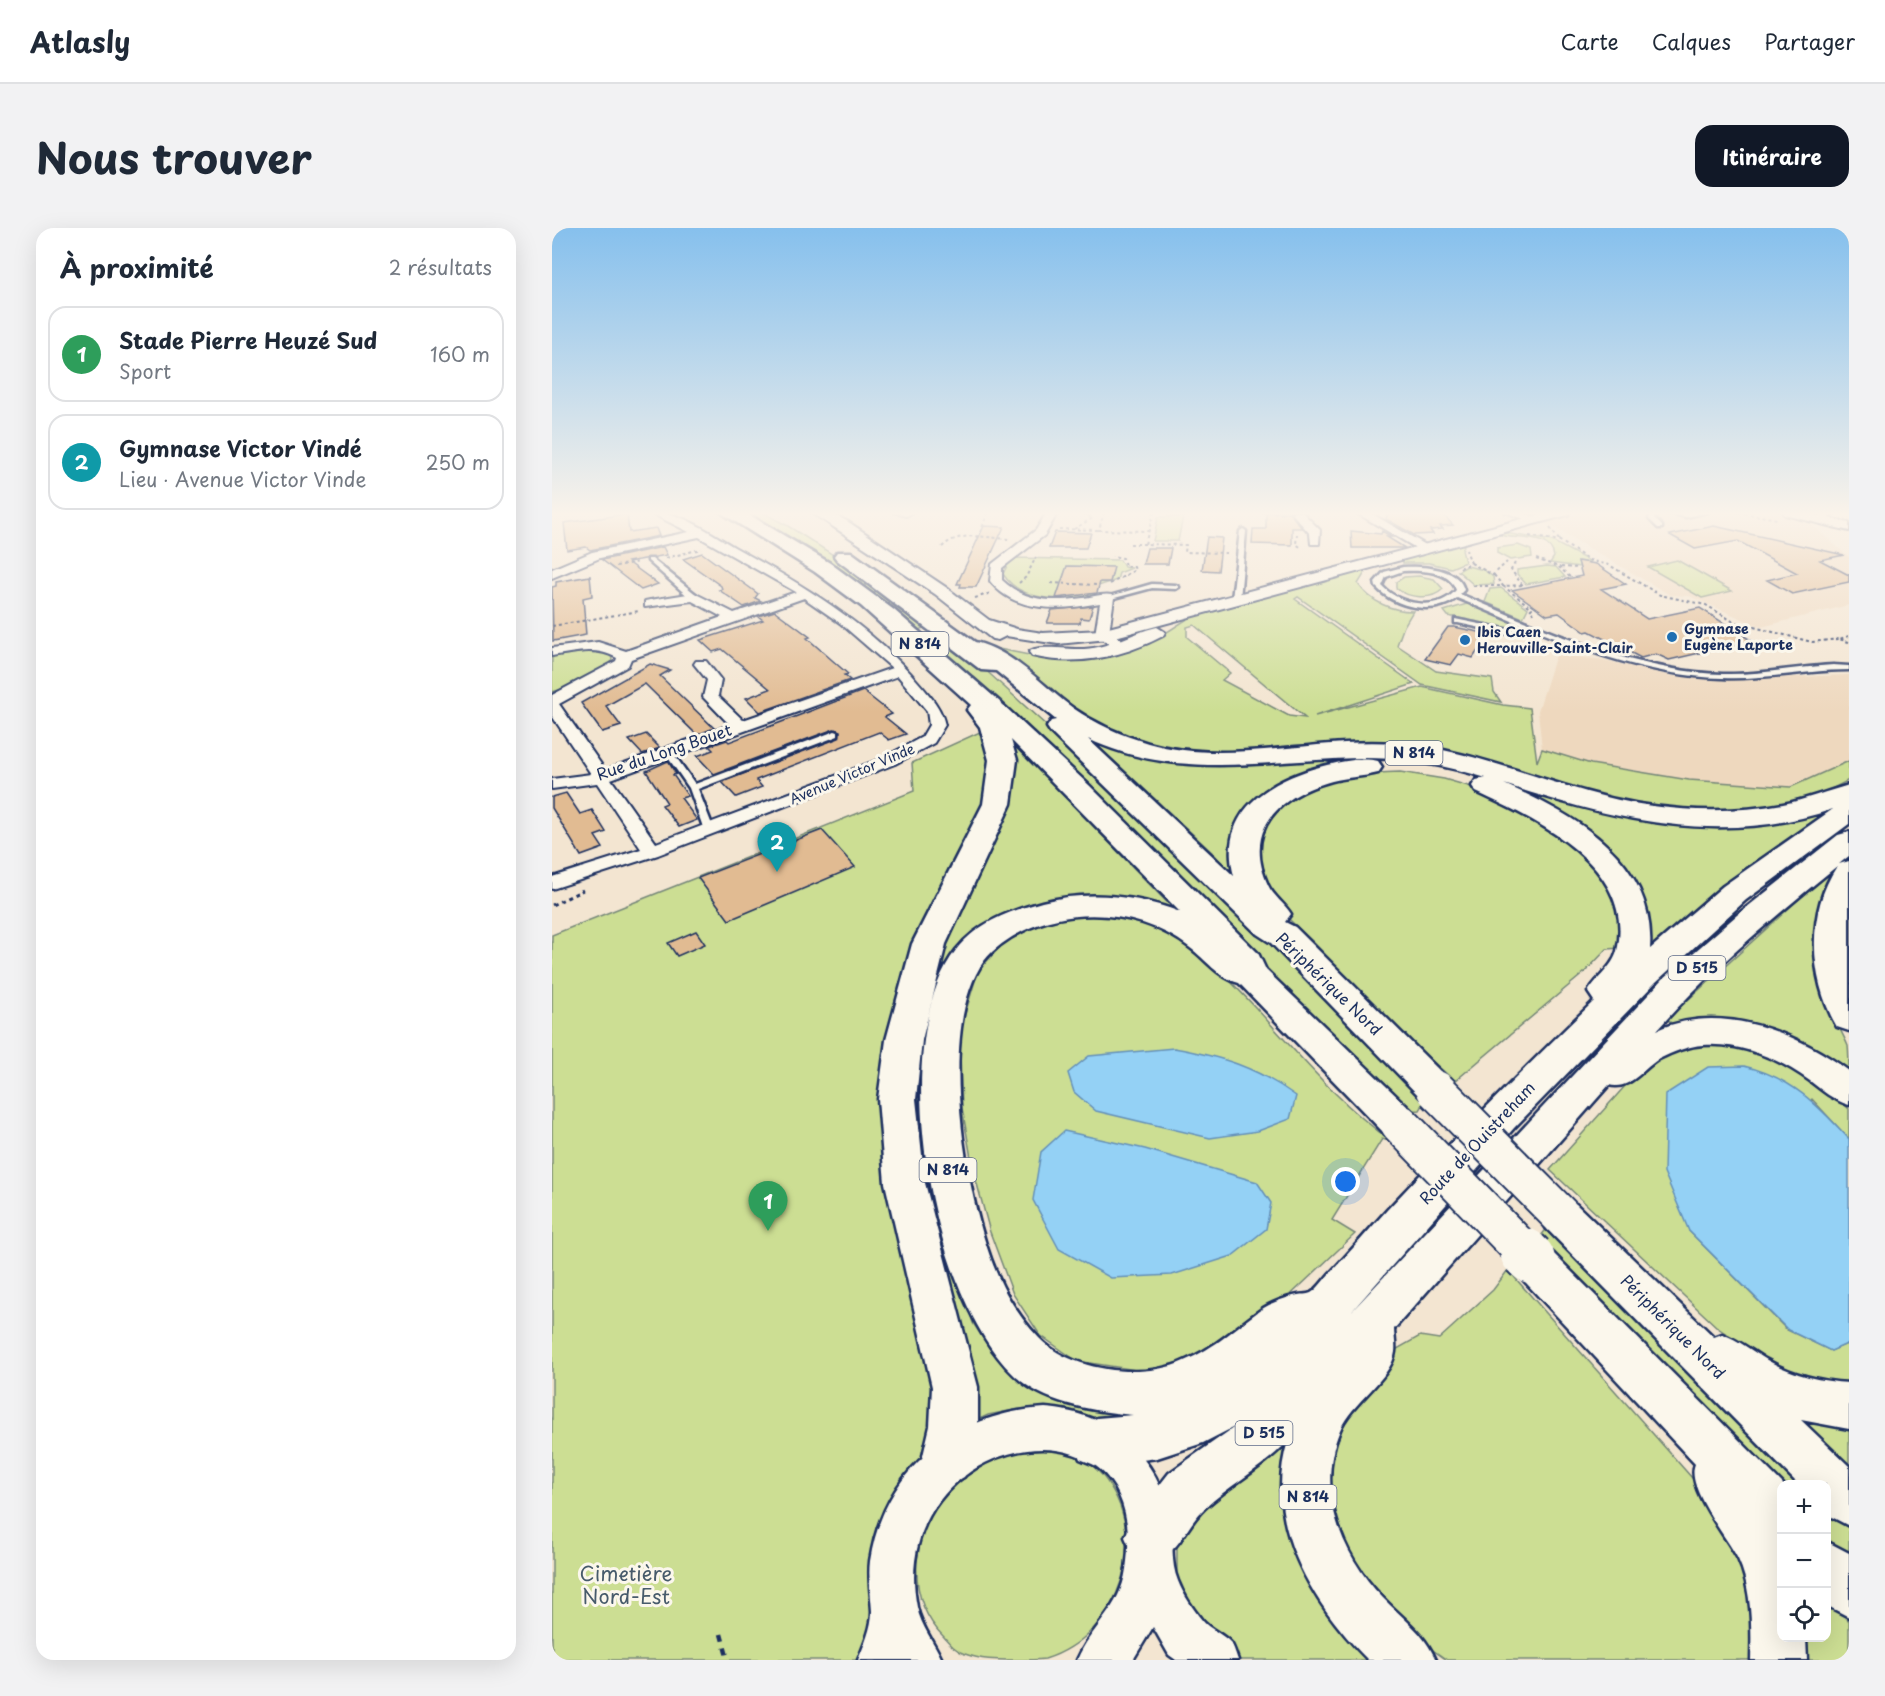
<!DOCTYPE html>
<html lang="fr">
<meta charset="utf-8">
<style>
:root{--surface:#fff;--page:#f2f2f3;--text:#1f2937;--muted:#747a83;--line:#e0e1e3;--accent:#111827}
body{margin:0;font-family:"Playpen Sans",sans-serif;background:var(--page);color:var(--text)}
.controls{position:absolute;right:18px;bottom:18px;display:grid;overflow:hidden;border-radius:12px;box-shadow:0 6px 24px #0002}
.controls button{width:54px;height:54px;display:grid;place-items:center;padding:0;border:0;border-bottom:2px solid var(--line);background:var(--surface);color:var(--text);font:30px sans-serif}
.you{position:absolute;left:794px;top:954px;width:21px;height:21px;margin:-15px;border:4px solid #fff;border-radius:50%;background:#1a73e8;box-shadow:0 0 0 9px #1a73e833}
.badge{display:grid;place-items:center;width:39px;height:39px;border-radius:50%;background:var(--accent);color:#fff;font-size:20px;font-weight:700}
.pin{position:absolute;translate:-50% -50px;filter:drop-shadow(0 2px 3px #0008)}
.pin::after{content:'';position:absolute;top:32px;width:21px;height:18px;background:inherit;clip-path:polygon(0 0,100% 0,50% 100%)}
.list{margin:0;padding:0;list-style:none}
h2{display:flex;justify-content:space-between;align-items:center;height:78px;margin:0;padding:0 24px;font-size:26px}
h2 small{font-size:20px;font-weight:400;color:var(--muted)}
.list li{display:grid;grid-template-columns:39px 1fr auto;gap:18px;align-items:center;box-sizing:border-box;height:96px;margin:0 12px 12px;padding:0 12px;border:2px solid var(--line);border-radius:18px}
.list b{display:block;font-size:22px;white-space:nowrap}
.list p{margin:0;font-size:20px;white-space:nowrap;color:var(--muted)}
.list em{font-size:20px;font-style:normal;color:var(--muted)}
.icon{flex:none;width:33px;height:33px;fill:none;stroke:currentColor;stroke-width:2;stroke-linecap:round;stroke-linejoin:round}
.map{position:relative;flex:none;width:1297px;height:1432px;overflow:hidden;border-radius:18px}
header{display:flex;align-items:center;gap:36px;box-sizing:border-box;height:84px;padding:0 30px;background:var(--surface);border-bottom:2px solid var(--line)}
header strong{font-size:28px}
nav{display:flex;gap:33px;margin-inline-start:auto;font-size:21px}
.intro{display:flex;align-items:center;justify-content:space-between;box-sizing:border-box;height:144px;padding:0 36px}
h1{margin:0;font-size:42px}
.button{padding:15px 27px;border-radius:18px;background:var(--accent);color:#fff;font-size:21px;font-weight:700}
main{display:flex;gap:36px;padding:0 36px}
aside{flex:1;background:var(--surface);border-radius:18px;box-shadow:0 6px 24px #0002}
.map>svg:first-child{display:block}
</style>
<header>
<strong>Atlasly</strong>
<nav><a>Carte</a><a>Calques</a><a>Partager</a></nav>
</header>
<div class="intro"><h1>Nous trouver</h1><a class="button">Itinéraire</a></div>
<main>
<aside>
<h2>À proximité<small>2 résultats</small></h2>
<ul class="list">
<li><span class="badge" style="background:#2e9e5b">1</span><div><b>Stade Pierre Heuzé Sud</b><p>Sport</p></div><em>160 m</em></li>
<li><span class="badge" style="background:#0f9aa8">2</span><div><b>Gymnase Victor Vindé</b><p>Lieu · Avenue Victor Vinde</p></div><em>250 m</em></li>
</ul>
</aside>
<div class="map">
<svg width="1297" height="1432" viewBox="0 0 1297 1432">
<rect width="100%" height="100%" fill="#f3e5d1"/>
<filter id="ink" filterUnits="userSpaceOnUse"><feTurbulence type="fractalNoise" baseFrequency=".0167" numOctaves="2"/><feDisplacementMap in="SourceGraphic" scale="12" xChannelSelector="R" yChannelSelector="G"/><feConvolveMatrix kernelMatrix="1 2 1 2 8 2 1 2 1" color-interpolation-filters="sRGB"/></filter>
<g filter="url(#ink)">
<path fill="#eed8be" d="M1031 284H1224L1252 290 1297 329V377L1209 399 1137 368 1118 367 992 294Z
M1004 427 1052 432 1120 448 1194 451 1297 447V533L1239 559 1137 552 1039 536 990 521 986 483Z"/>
<path fill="#ccde93" stroke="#748678" stroke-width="1.5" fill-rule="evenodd" d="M189 284H210L236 298 286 330 378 398 363 403Z
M606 289H631L626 313H601Z
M953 305 1000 313 1039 334H1026L1028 339 998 335 1002 329C999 304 960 313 945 306Z
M909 315 912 318 910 322 913 334 899 340 877 335H851V331Z
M966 317 979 322 980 329 958 332 945 325V320Z
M459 330 568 332 572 339 580 340 567 345 565 352 546 358 543 368C512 373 469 375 451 346ZM515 338 552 339 550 346 560 347 558 354 509 355Z
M1125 332 1180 363 1150 370 1096 339Z
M915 338 932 342 941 349 942 356 922 357 906 343Z
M995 338 1004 339 1013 349 974 356 965 346V342Z
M807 340 814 343 806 356C819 374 839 383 861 383L852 398 845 417 884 443 940 451 942 464 949 474 870 457 746 369 743 371 862 456 763 488 870 459 951 477 978 480 985 534 990 521 1039 536 1137 552 1239 559 1297 533V552L1268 567 1209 581 1153 584 1087 578 1032 566 889 523 822 514 670 523 608 518 566 506 533 487 442 420 487 429 574 423 612 406 640 388ZM642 397 753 490 737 488 670 452 678 445 635 409V399Z
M867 348 882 351 891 361C879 373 856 370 844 360V354L852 349Z
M949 360 976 380 971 390 933 374 938 361Z
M918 375 963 394 962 399H952L896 388 892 383Z
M395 416 428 437 530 530 747 741 872 875 868 882 857 883 626 651 386 419Z
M39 423 54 424 60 430 59 436 11 461 0 464V429Z
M441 498 451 532 352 812 399 1135 374 1256 330 1432H0V707L362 563 360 535Z
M547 516 590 530 628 536 677 537 797 527 897 535 1078 588 1263 584 1272 587 1192 641 1100 722 1090 720 1091 678 946 555C904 538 855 527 810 532 787 535 762 544 739 549L686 646H679L663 627 545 517Z
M464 518 629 689 490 678 400 739 399 1026 421 1095 439 1123 461 1146 506 1167 631 1177 570 1195 493 1180 467 1181 436 1187 419 1195 370 943 365 888 364 833 379 750 446 603 462 543 458 519Z
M848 544 892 551 930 562 1018 613 1048 641 1067 674 1068 720 1055 721 1033 744 903 853C853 811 808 763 763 716 747 700 724 682 715 662 709 650 707 634 707 621 708 557 799 545 848 544Z
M1280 641 1284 643C1255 703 1260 728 1283 789 1286 799 1292 808 1296 818 1297 827 1297 841 1297 850L1123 799 1115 791Z
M516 688C545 688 580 686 606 699 645 717 675 749 704 780 746 826 789 878 841 914L830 911 780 992 803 1006 712 1092 662 1126 591 1143 525 1133 488 1107 461 1066 438 1004 421 941 410 880 408 825 410 796 426 743 456 710 477 699Z
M1144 815C1203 814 1255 839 1297 881V911L1260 871 1137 1003 1235 1102 1279 1123 1297 1115V1161L1246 1148 1202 1125 1166 1100 998 942 1082 848 1102 831Z
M997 998 1257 1256H1230L983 1015Z
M956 1042 1148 1259 1181 1309 1198 1356 1204 1432H895L844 1396 814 1358 779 1292 774 1238 795 1181 845 1121 868 1108 887 1111 941 1062Z
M1238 1184 1297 1191V1242Z
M745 1202 837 1432H685L625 1371V1311L657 1272Z
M449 1222C469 1222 493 1218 513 1222 526 1225 541 1237 550 1247 601 1308 569 1407 493 1431 484 1432 471 1432 461 1432 444 1432 429 1432 413 1426 404 1423 398 1416 392 1409 352 1369 360 1307 390 1264 401 1249 434 1232 449 1222Z
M1274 1274 1297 1296V1340L1275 1316Z
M1275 1368 1297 1393V1432H1245L1244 1410H1274Z"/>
<path fill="#94d1f5" stroke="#6490b9" stroke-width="1.5" d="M622 820C671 829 704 839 744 868L738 891 706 903 658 910 544 883 522 864 516 845 537 828Z
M1192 838C1239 849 1266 877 1297 911V1115L1279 1123 1236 1102 1137 1003 1112 944 1114 866 1156 839Z
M512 903 593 921 705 954 719 975 714 1001 680 1028 620 1047 559 1050 507 1021 481 972 489 924Z"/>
<path fill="#e1bb92" stroke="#1b2f5e" stroke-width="1.5" d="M714 284H737L750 300H740V317L700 316 701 301H714Z
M836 284H889L901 297 888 298 891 301 878 302 881 306 862 307 834 291Z
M75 286 77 304 104 300 107 308 38 322 34 319 15 322 12 295Z
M432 298 452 299 424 359H408L409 356H405Z
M1162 298 1292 327 1268 332 1297 347V354L1240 366 1215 352 1245 345 1186 313 1143 321 1118 307Z
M799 303 829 306 830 303 840 309H835L853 320H800Z
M503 304 539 305 534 320H497Z
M655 309 670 310 666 343 650 342Z
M111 319 115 327 76 334 106 356 89 362 50 332Z
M595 320H619L616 336H591Z
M150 325 201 362 206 366 203 370 209 373 192 379 167 362 170 361 169 358 131 331Z
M1026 333 1044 336 1074 356 1049 361 1095 391 1148 380 1200 413 1117 432 1104 426 1089 430 1037 403 1033 404 1007 385 995 387 960 362 1030 348Z
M515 338 562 339 558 354H548L545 365 504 370Z
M38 348 40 368 31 370 34 407 1 413 0 359 4 358V354Z
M541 378 537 391 529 390 528 395H495L500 382Z
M223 383 258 409 255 410 296 446 292 447 298 452 208 484 194 470 218 461 170 421 161 424 148 412 211 392 206 388Z
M896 399H902L937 406 921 430 907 426 899 437 873 431Z
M98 436 118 442 108 448 162 500 145 507 93 456 54 478 69 498 50 504 29 475Z
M311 463 340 486 333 489 354 506 337 512 327 504 204 552 210 559 184 569 170 554 287 510 288 503 282 501 162 546 145 528 161 522 157 518 175 512 177 514Z
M94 506 108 520 90 526 77 512Z
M116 533 124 546 121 547 136 568 129 570 145 592 127 599 110 577 115 575 94 543Z
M14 565 28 586 40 582 54 604 43 608 51 620 29 628 0 580V569Z
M270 602 303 639 177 692 146 650Z
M144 703 153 716 125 728 116 715Z"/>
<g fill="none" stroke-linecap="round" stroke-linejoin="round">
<defs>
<path id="service" d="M1099 284H1105L1102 290 1110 298V300H1106L1097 291Z
M1113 284H1156L1134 289Z
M691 301 694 303 688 371 684 373 680 371 688 303Z
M96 331H100L145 367V371H139L96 333Z
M851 339C869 338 907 339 912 362L908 366C992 401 1078 443 1171 446 1208 447 1244 439 1281 437L1297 438V442C1254 442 1212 452 1170 450 1076 447 990 405 905 370 882 388 843 380 824 359L823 354 832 344ZM851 343C868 342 898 342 904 362 886 384 848 377 830 358L834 349Z
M600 356 624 357 627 359 624 361 600 360 555 372 551 370Z
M903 391 957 402 961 404 957 406 906 395H903Z
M283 503 286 504V508L146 561 162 602 157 605 152 602 137 560 112 524 116 521 119 522 143 556Z"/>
<path id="minor" d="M97 284C126 281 160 306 184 320 251 357 317 396 367 455 379 469 389 479 393 497L382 515 343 536 106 627 0 661V649L89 621 45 555 0 561V551L39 546 0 488V467L64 433 65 430C44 418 23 424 0 428V420L46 414 74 423 170 389 140 373 93 379V373L98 372 142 365 182 385 244 364 147 309 48 330 0 350V341L40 324 137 304ZM252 370 288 395 340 440 191 492 166 468 169 452 154 433H144L142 436 155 452 151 469 178 497 53 542 7 476 76 438 79 431ZM346 448 375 483 377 497 370 509 331 530 104 615 59 551Z
M341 284H359L360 285 354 288Z
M495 284H506L493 307 450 340V352C473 374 502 374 531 370 540 369 551 365 560 367L562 370 557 405 578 416V422H568L543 407 548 375C511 382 463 386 438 353L440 336 484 302Z
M739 284H750L768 302 767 316H759L758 306Z
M803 284H817L879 320 869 323Z
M953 284H970L987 290 981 294Z
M1271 284H1283L1271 295 1265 291Z"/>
<path id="tertiary" d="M259 284H276L295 293 395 360 437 392 465 401 491 405 549 402 996 284H1018L1016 287 556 411 506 416 454 408 446 412 440 411 383 366Z
M1231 284H1253L1297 295V303L1233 287Z
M605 399 613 404 611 408C571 429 525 439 480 428L477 424C484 416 520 422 532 421 561 419 579 405 605 399Z"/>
<path id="secondary" d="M493 1180C559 1184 607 1229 619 1294 622 1314 618 1334 626 1353 631 1366 641 1381 650 1392 657 1401 671 1406 679 1415 682 1419 684 1427 686 1432H624L617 1427 601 1399 581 1432H525C540 1397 568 1382 574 1341 603 1150 331 1205 365 1379 369 1399 382 1413 390 1432H306C312 1417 320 1400 320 1383 319 1366 316 1350 318 1333 332 1241 403 1185 493 1180Z"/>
<path id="trunk" d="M168 284H192L201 289 278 335 342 382 448 474 537 557 706 725 714 742 862 885 867 896 862 907 848 911 834 907 687 755C665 749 655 732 637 719 591 684 524 677 471 703 457 710 442 720 432 733 383 800 414 974 445 1046 455 1070 469 1091 487 1110 518 1142 584 1151 625 1136 661 1122 678 1104 707 1083 718 1075 732 1070 746 1067 750 1066 755 1067 759 1065 766 1061 773 1050 779 1044 798 1024 816 1003 835 982 902 910 972 841 1042 773L1036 764C1044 750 1061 739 1065 723 1085 639 985 592 924 564L920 558 924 552 934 550C894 537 853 530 812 530 715 531 629 554 536 511L682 648C665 584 717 552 771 538 789 534 808 529 826 533L830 539 826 545C811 549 795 549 780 553 729 567 690 600 716 657 721 668 733 676 739 686L733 694 743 699 897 852 903 862 897 872 884 876 871 872 719 715 705 706 499 505 495 499 499 493 504 492 444 443 429 442 285 332 282 328 285 324H299L423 414C463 424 489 457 521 480 544 496 569 507 596 515 676 538 762 509 844 515 910 520 971 546 1035 564 1097 582 1166 588 1231 576 1253 572 1275 563 1297 557V596L1194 672 1104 754 962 900 799 1084 1111 751 1185 687 1286 607 1297 604V628L1287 636 1297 633V803L1285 799C1257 751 1254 684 1285 638 1222 689 1159 741 1105 802 1169 774 1244 804 1297 843V877C1281 872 1271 863 1258 853 1228 831 1189 814 1151 817 1136 818 1121 824 1107 831 1091 840 1078 863 1057 857L842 1101C842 1108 844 1116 843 1124 840 1150 799 1175 788 1202 763 1261 789 1327 831 1370 851 1391 872 1404 884 1432H816C761 1377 710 1295 736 1213 711 1240 679 1256 653 1280 630 1302 632 1321 599 1335L581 1327 573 1309 581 1291 617 1245 684 1198 651 1215 605 1230 545 1238 528 1231 521 1214 528 1197 545 1190 581 1187C544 1183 499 1177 469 1153 380 1081 332 815 404 722 425 695 458 683 490 674 535 662 585 667 628 684L459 512 465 532 459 576 394 716 370 812 364 871 373 955 426 1159V1198L420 1232 412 1249 395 1256 378 1249 370 1232 378 1198 380 1159 333 955 326 871 334 812 360 716 431 576 437 532 428 499 415 482 419 477 309 378 263 344ZM952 556C1058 591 1171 619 1281 581L1171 658 1098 721C1104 632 1023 587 952 556Z
M1009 971 1024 976 1162 1109 1170 1106C1187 1112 1200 1123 1215 1132 1241 1147 1267 1153 1297 1155V1201L1249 1192 1297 1238V1298L1274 1286V1256H1246L994 1000 988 988 994 976Z
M978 1011 993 1017 1231 1256 1230 1410H1254L1255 1432H1199C1200 1399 1200 1361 1186 1331 1175 1309 1133 1260 1143 1236L963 1043 957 1030 963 1017Z
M1274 1313 1297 1325V1389L1274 1377Z"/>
</defs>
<use href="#service" stroke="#1b2f5e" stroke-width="5"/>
<use href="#minor" stroke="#1b2f5e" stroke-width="4"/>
<use href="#tertiary" stroke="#1b2f5e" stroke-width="4"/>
<use href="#secondary" stroke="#1b2f5e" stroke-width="5"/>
<use href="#trunk" stroke="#1b2f5e" stroke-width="5"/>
<path stroke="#1b2f5e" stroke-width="2" stroke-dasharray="3 3" stroke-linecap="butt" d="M552 284 547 302 597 303
M602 284 593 316 634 317 633 324 675 325
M698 284 730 285
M1186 284 1225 291
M998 300 1007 312
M507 301 547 302
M522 301 541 290 527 284
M745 306 744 316 750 320
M977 308 1008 313 1037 332 1057 337 1108 367 1154 377 1182 394 1260 414 1287 411
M426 310 436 284
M578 316H593
M390 319C407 302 435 310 457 311
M114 330 149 321
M984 331 1007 339 1019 350
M919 335 941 347 955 334
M963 335 959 342 972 359
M64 338 87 334
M1009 339 1028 340
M908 340 919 335 914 322
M942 347 951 358 971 357
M467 355 474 349 484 329
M499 355 545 357
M558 356 583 342 582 339 573 338 571 330 560 328
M921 358H951L980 380 978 382 983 387
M423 370 439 365
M0 398 87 383
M1297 408 1287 411 1297 414"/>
<path stroke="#1b2f5e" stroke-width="3" stroke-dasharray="4 4" stroke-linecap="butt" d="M0 677 31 662"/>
<path stroke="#1b2f5e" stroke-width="4.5" stroke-dasharray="7 7" stroke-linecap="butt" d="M169 1406 176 1432"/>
<use href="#service" fill="#fbf7ec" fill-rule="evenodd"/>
<use href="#minor" fill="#fbf7ec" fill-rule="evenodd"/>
<use href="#tertiary" fill="#fbf7ec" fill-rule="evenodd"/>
<use href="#secondary" fill="#fbf7ec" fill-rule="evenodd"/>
<use href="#trunk" fill="#fbf7ec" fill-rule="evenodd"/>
<defs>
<path id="trunk-bridge-far1" d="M884 862 1009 988
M848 896 975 1027"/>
<path id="trunk-bridge" d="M973 1025 978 1030"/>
</defs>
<use href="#trunk-bridge-far1" stroke="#1b2f5e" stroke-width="42" stroke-linecap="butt"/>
<use href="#trunk-bridge" stroke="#1b2f5e" stroke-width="53" stroke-linecap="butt"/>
<use href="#trunk-bridge-far1" stroke="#fbf7ec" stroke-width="38"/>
<use href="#trunk-bridge" stroke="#fbf7ec" stroke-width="49"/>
</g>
</g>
<linearGradient id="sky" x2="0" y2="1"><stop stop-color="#86c0ed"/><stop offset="0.59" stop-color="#faf3ea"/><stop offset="1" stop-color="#faf3ea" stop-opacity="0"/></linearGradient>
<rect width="1297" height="484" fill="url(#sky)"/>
<g fill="#1f6fb2" stroke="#fbf7ec" stroke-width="2">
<circle cx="1120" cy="409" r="6"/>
<circle cx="913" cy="412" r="6"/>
</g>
<g text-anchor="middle" stroke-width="6" stroke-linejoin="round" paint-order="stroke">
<g font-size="14" font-weight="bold" fill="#1b2f5e" stroke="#fbf7ec" text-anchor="start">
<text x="1132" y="406">Gymnase<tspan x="1132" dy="16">Eugène Laporte</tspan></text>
<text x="925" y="409">Ibis Caen<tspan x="925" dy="16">Herouville-Saint-Clair</tspan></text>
</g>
<g font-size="14" fill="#1b2f5e" stroke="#fbf7ec">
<text transform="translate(300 546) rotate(-23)" y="5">Avenue Victor Vinde</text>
</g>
<g fill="#fbf7ec" stroke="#5e6b89" stroke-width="1.5">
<rect x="339.5" y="404" width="57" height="24" rx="4.5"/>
<rect x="833.5" y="513" width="57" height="24" rx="4.5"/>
<rect x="1116.5" y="728" width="57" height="24" rx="4.5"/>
<rect x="367.5" y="930" width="57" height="24" rx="4.5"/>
<rect x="683.5" y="1193" width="57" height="24" rx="4.5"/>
<rect x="727.5" y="1257" width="57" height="24" rx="4.5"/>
</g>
<g font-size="15" font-weight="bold" fill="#1b2f5e">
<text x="368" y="421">N 814</text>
<text x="862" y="530">N 814</text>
<text x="1145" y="745">D 515</text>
<text x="396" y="947">N 814</text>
<text x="712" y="1210">D 515</text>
<text x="756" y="1274">N 814</text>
</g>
<g font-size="16" fill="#1b2f5e" stroke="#fbf7ec">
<text transform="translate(112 524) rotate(-19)" y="6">Rue du Long Bouet</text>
<text transform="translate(777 756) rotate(44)" y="6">Périphérique Nord</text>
<text transform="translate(925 915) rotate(-47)" y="6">Route de Ouistreham</text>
<text transform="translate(1121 1099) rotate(45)" y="6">Périphérique Nord</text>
</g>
<g font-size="20" fill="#475b6b" stroke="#fbf7ec">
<text x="74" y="1353">Cimetière<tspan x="74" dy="23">Nord-Est</tspan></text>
</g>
</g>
</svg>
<div class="controls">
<button>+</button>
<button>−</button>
<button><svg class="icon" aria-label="locate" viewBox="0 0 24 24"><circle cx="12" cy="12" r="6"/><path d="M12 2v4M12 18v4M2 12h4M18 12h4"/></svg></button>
</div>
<div class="you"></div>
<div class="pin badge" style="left:216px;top:1003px;background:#2e9e5b">1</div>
<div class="pin badge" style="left:225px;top:644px;background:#0f9aa8">2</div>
</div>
</main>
